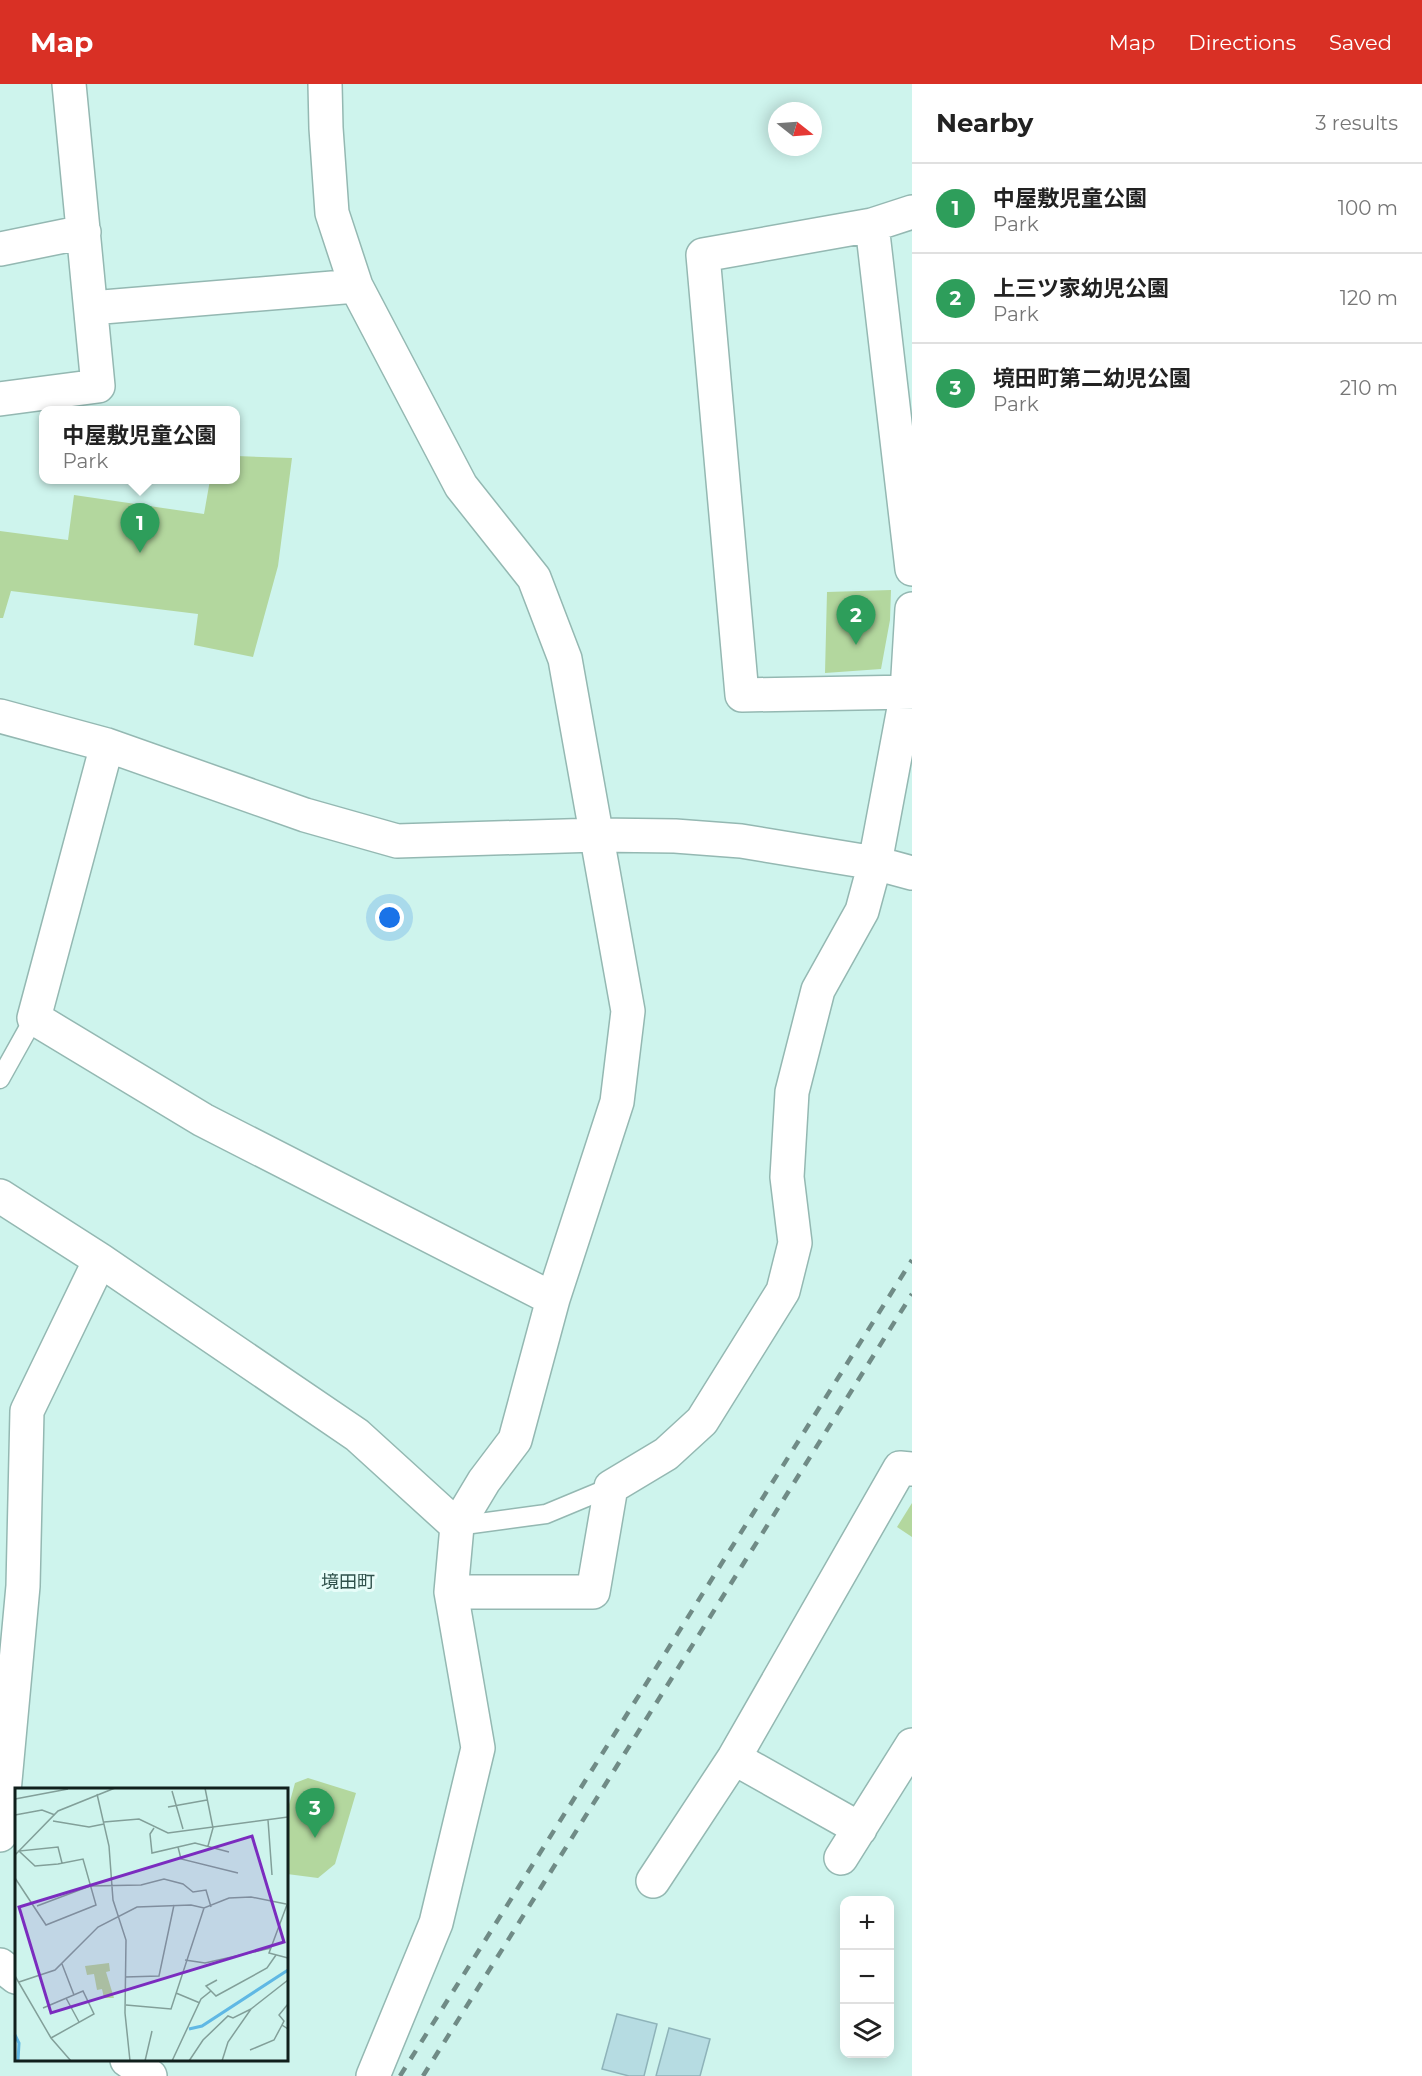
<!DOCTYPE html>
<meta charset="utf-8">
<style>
:root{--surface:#fff;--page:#f2f2f2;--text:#222;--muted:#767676;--line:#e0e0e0;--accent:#d93025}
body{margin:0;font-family:Montserrat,"Noto Sans JP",sans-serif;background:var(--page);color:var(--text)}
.controls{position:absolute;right:18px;bottom:18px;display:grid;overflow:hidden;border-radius:12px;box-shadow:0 3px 15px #0003}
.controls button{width:54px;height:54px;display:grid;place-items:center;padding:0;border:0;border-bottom:2px solid var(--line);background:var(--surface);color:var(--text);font:30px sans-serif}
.compass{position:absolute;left:768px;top:18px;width:54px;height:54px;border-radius:50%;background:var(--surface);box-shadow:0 3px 15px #0003;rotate:107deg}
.you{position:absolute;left:390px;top:834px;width:21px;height:21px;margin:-15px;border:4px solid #fff;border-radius:50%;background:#1a73e8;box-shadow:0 0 0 9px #1a73e833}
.badge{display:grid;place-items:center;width:39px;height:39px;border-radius:50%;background:var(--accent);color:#fff;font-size:20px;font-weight:700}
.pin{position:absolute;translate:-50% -50px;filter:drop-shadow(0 2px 3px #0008)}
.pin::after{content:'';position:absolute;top:32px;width:21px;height:18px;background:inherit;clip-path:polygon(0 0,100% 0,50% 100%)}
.popup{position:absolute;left:39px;top:322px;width:201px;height:78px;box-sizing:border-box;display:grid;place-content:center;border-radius:12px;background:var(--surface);filter:drop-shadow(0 2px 4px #0005);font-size:20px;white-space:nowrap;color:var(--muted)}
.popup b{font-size:22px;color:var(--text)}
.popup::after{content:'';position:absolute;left:50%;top:100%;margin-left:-12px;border:12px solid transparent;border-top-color:var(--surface)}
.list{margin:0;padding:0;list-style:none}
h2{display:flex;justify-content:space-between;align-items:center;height:78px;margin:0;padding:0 24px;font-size:26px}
h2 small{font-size:20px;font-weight:400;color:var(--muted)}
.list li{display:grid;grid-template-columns:39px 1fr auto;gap:18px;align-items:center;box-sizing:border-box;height:90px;padding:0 24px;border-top:2px solid var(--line)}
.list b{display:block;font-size:22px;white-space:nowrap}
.list p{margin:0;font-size:20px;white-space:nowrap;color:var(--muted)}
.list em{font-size:20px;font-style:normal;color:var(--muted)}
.icon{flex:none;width:33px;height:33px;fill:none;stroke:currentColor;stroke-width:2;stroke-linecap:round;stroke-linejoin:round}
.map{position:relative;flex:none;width:912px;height:1992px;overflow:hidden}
header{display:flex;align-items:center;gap:36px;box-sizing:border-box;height:84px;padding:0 30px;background:var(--accent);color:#fff}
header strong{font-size:28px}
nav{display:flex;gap:33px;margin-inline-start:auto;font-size:21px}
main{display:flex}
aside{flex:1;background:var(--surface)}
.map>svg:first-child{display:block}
</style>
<header>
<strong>Map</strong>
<nav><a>Map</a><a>Directions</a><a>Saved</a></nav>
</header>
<main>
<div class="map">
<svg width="912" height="1992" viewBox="0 0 912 1992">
<rect width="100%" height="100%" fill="#cef4ed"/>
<path fill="#b3d79e" d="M236 372 292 374 278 482 253 573 194 561 198 530 11 507 3 534H0V447L68 456 74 411 204 430 210 396H236Z
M891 506 890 536 881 585 825 589 827 508Z
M912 1419V1453L897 1443Z
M308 1694 356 1709 335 1780 318 1794 287 1790V1728L295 1699Z"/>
<path fill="#b6dce2" stroke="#8eb3b9" stroke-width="1.5" d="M617 1930 657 1940 644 1992H629L602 1985Z
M669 1944 710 1955 700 1992H656Z"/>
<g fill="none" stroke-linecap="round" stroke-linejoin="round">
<defs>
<path id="service" d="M0 995 34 934
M457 1442 546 1430 611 1403"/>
<path id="minor" d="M325 0 326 44 332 129 356 202 461 402 534 494 565 575 628 927 617 1018 553 1215 515 1356 484 1397 457 1442 451 1508 478 1664 436 1839 373 1992
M912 128 872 141 703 171 742 611 912 608
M872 141 912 485
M0 165 84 148
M91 224 356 202
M0 315 98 302 69 0
M0 632 107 661 305 731 397 757 597 751 675 752 741 757 875 779 912 789
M107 661 34 934 203 1036 553 1215
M0 1112 100 1176 357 1351 457 1442
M451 1508H593L611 1403 666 1370 702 1337 783 1207 795 1159 787 1093 792 1008 818 906 862 827 875 779 907 608 912 525
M734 1674 860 1745
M0 1751 23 1502 27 1327 100 1176
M841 1774 912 1661
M653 1797 734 1674 900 1384 912 1385
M0 1881 16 1893
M127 1976 150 1992"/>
</defs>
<use href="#service" stroke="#94b8b2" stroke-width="21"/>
<use href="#minor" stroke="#94b8b2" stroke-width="36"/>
<use href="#service" stroke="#fff" stroke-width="18"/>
<use href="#minor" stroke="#fff" stroke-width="33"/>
<path stroke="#708b86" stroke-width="4.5" stroke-dasharray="10 10" stroke-linecap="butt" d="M400 1992 912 1176
M423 1992 912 1210"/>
</g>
<g text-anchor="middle" stroke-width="6" stroke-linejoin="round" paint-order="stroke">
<g font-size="18" fill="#2f514b" stroke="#e7fdf9">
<text x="348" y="1504">境田町</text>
</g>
</g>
<g transform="translate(15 1704)">
<rect width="273" height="273" fill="#cef4ed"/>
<path d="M94 175 95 183 91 184 99 210H89L87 201 82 202 79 186 72 187 70 178Z" fill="#b3d79e"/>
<path fill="none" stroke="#60b8e4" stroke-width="3" d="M174 241 187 238 273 182M0 247 4 255 3 273"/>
<path fill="none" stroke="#829f99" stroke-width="1.5" d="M190 0 198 40 193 58M157 3 168 41M82 6 94 58 98 112 111 152 110 225 115 273M0 11 53 1M153 19 192 12M0 27 27 22 40 27M253 32 257 87M38 33 74 39 89 36M89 34 124 31 153 45 273 29M139 40 135 46 137 65 180 55 214 64M163 59 166 71 223 85M0 67 43 23 100 0M0 90 31 137 81 117 68 71 43 76 20 78 4 63 43 59 47 75M273 114 254 165 273 170M22 118 75 98 126 97 149 91 168 96 178 104 191 102 196 119M170 172 190 175 256 160M47 176 59 207M0 188 36 250 56 273M110 189 144 188 159 117M4 194 40 182 83 139 122 119 176 117 189 120 214 110 236 109 271 116M196 203 191 198 202 192M161 205 185 215M51 210 64 234M273 216 264 227 269 233 267 237 273 241M111 217 156 221 189 120M28 220 68 203 79 226 36 250M235 262 259 252 267 237M130 273 137 243M157 273 186 211 196 203 201 208 252 180 261 167M174 273 188 252 213 228 218 230 236 221M207 273 213 254 236 221 273 192"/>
<path fill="#7b2cbf" fill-opacity="0.15" stroke="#7b2cbf" stroke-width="3" d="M237 48 269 154 36 225 4 119Z"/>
<rect width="273" height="273" fill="none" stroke="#101f1c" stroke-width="3"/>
</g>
</svg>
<div class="controls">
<button>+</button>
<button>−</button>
<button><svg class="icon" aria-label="layers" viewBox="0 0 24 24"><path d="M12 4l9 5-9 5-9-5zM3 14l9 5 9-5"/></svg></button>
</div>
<svg class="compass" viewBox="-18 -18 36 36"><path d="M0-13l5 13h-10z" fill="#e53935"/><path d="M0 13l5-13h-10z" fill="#767676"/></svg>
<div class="you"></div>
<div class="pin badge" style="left:140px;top:469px;background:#2e9e5b">1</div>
<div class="popup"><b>中屋敷児童公園</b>Park</div>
<div class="pin badge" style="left:856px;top:561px;background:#2e9e5b">2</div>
<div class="pin badge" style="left:315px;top:1754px;background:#2e9e5b">3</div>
</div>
<aside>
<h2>Nearby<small>3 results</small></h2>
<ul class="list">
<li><span class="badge" style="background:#2e9e5b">1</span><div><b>中屋敷児童公園</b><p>Park</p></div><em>100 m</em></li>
<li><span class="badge" style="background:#2e9e5b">2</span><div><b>上三ツ家幼児公園</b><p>Park</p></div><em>120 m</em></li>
<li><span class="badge" style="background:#2e9e5b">3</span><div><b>境田町第二幼児公園</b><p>Park</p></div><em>210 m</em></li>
</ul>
</aside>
</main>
